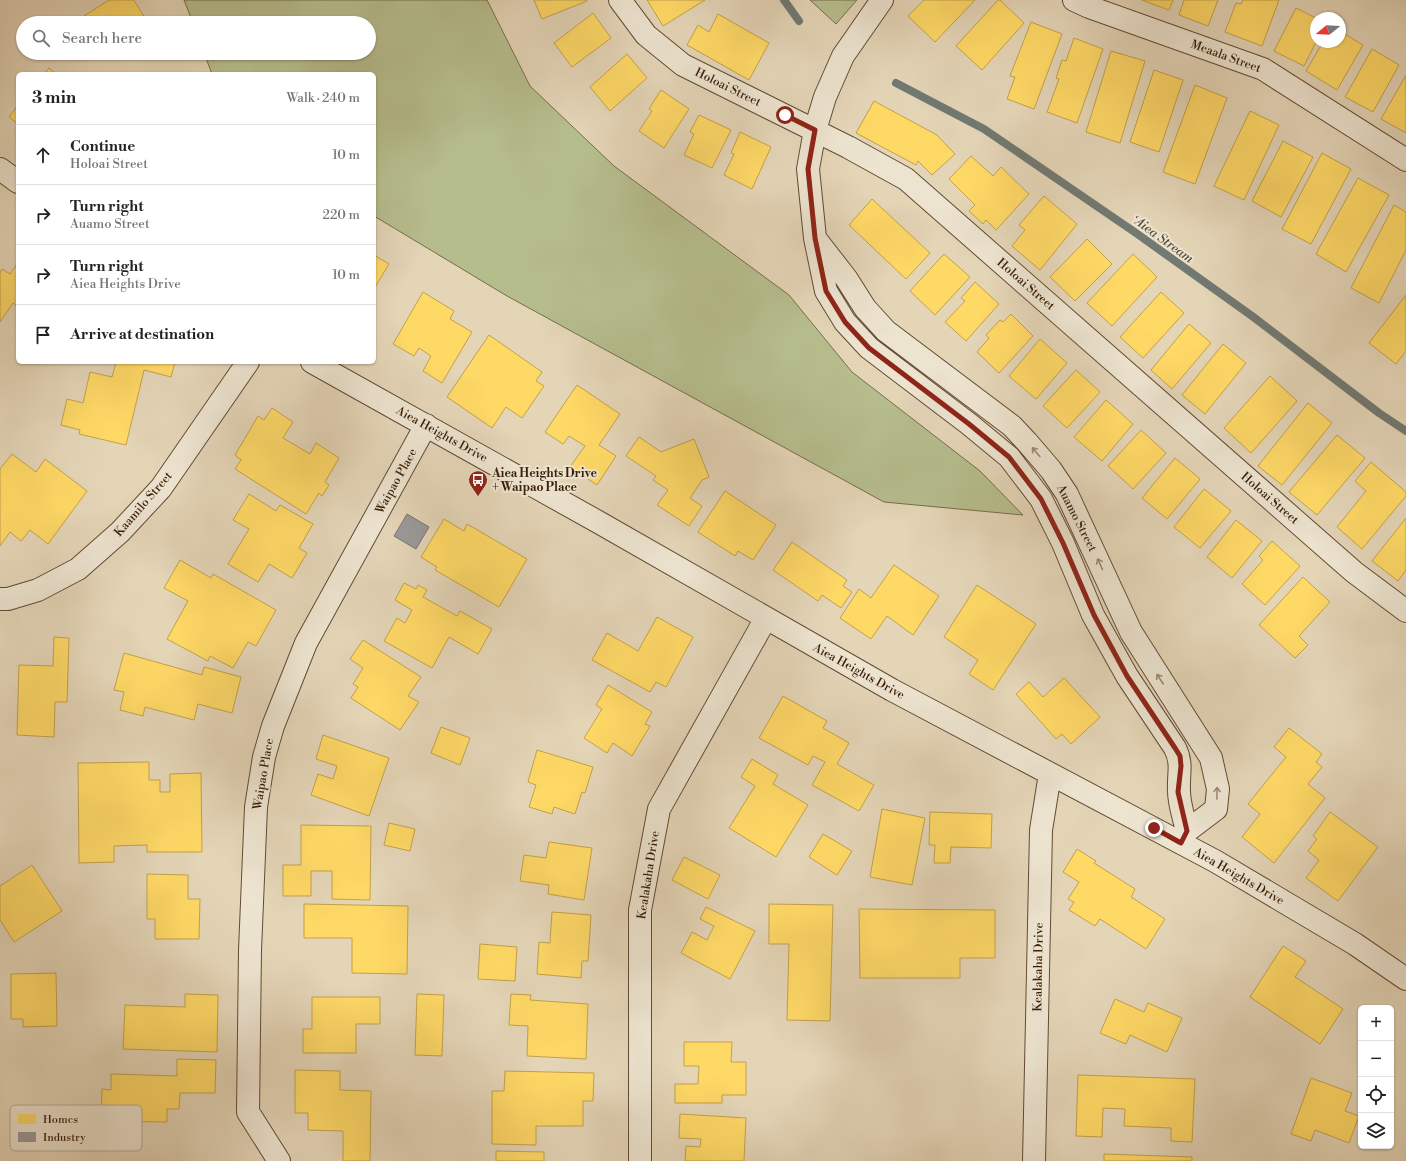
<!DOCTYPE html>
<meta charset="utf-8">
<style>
:root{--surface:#fff;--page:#f6f6f6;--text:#222;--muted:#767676;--line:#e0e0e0}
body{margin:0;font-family:"Libre Bodoni",serif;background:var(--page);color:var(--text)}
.controls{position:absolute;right:12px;bottom:12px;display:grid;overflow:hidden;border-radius:6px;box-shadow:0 1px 3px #0004}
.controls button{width:36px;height:36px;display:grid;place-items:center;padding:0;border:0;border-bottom:1px solid var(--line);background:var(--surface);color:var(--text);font:20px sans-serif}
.compass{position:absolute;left:1310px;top:12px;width:36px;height:36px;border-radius:50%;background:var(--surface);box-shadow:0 1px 3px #0004;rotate:252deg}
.stop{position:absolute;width:12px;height:12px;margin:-9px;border:3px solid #8f2418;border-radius:50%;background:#fff}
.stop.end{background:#8f2418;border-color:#fff;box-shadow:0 1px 4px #0008}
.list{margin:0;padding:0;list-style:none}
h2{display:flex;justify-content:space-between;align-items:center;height:52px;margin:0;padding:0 16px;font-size:17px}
h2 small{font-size:13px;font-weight:400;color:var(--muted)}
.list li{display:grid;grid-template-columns:26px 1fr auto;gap:12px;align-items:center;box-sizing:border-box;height:60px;padding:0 16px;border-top:1px solid var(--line)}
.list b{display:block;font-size:15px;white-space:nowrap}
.list p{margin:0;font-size:13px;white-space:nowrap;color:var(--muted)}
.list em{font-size:13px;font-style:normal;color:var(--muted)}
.icon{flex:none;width:22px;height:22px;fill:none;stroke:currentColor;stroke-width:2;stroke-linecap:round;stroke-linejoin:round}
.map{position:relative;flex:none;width:1406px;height:1161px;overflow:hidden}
.search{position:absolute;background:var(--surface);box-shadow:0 1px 3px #0004;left:16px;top:16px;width:360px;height:44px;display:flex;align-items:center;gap:10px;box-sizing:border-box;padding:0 14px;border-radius:22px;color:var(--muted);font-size:15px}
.panel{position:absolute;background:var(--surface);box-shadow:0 1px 3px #0004;left:16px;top:72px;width:360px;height:292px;border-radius:6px}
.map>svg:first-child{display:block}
</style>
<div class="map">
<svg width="1406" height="1161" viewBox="0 0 1406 1161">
<rect width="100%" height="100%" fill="#e4d5b7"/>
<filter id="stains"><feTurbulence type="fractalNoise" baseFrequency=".005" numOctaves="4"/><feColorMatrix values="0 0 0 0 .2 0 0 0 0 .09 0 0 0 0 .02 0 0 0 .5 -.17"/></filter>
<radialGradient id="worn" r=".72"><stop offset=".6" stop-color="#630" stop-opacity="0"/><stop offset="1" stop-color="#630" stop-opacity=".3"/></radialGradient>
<path fill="#b6bd8d" stroke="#766d4a" d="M184 0H487L530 86 614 166 789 295 852 372 980 471 1023 515 884 502 507 296 374 216V74H212L204 53H369V23H193Z
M810 0H857L836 24Z"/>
<path fill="#ffd966" stroke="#c3a14a" d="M109 0H134L148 23H88L84 16Z
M534 0H587V1L542 19Z
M647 0H705L663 26Z
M924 0H975L935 42 908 16Z
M998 0H1000L1024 23 982 70 956 46Z
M1142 0H1173L1169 10Z
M1184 0H1218L1208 26 1179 15Z
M1243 0H1279L1262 46 1225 32 1236 3 1241 4Z
M1296 8 1316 18V42L1304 66 1274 51Z
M593 13 611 38 572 67 554 43Z
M718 14 769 43 749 80 687 45 698 25 709 32Z
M1031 22 1062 34 1034 109 1007 99 1015 77 1010 76Z
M1340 31 1363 45 1337 90 1306 71 1323 42H1340Z
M1074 38 1103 49 1077 123 1047 112 1059 79 1056 78 1062 60 1066 61Z
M1372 49 1399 65 1373 112 1345 97Z
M1111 51 1145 61 1120 143 1086 132Z
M627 54 647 78 610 111 590 87Z
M49 68 56 74H44Z
M1154 70 1183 80 1159 152 1130 142Z
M1406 75V133L1381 119Z
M1195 85 1227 98 1195 184 1163 172Z
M661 90 689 109 664 148 639 131 652 111 649 109Z
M874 101 937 135 955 154 932 175 918 161 916 165 856 133Z
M18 105V124L9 117Z
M1250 111 1279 125 1244 200 1214 186Z
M699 115 731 130 712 168 684 155 694 134 690 132Z
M740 132 771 147 752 189 724 175 734 154 731 153Z
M1283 141 1313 157 1281 217 1252 201Z
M1322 153 1351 169 1311 244 1282 229Z
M971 156 993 176 1001 167 1029 194 996 230 986 220 983 224 969 211 975 205 949 179Z
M1358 178 1389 195 1346 272 1316 254Z
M1044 196 1077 224 1040 270 1012 246 1025 230 1019 225Z
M872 199 930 253 906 279 849 225Z
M1394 205 1406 212V250L1379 303 1351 288Z
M1087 239 1112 264 1075 301 1050 277Z
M944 254 970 277 935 315 910 291Z
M1133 254 1157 277 1112 326 1087 303Z
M374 255 389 264 374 289Z
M18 263V307L13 303 0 322V273L2 269 10 274Z
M975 282 999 304 966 341 945 322 965 301 961 298Z
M423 292 454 311 450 319 472 332 442 383 423 371 431 356 419 348 414 356 393 344Z
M1161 292 1184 313 1143 358 1120 337Z
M1406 295V351L1396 364 1369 343Z
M1011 314 1033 336 999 373 977 352 989 338 986 335 1000 320 1003 322Z
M1189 324 1211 343 1172 389 1151 370Z
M489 335 542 372 536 381 544 386 522 418 506 407 492 428 447 397Z
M1040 339 1067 363 1036 399 1009 376Z
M1223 344 1246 363 1205 414 1182 395Z
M116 362H175L171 377 144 370 126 445 79 434 80 430 61 425 67 399 83 403 90 372 112 377Z
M1076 370 1100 392 1067 428 1043 406Z
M1270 376 1297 401 1251 453 1224 428Z
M577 385 620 414 599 445 616 456 597 485 570 467 585 446 569 436 563 444 545 432Z
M1106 400 1133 424 1102 461 1074 437Z
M1308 403 1332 423 1282 485 1258 466Z
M272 408 293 422 283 438 310 454 316 443 339 458 325 482 329 485 322 496 319 493 306 514 235 469 241 460 235 455 258 416 264 420Z
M1141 430 1166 453 1133 489 1108 466Z
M1337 435 1365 458 1317 515 1289 492Z
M639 437 661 452 694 439 709 477 702 480 690 498 702 506 689 526 657 505 668 490 653 480 656 476 626 456Z
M12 454 36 472 45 459 87 491 48 544 30 530 21 541 10 532 0 546V469Z
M1175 458 1200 479 1167 519 1142 498Z
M1371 462 1406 492V496L1362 549 1337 527 1366 491 1355 481Z
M1204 489 1231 511 1200 548 1174 527Z
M725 491 776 525 753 560 738 551 735 556 698 532Z
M249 494 276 511 280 505 313 524 299 548 307 553 292 578 269 564 258 582 228 564 249 529 233 520Z
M1406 518V570L1398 581 1372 561Z
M444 519 464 531 467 524 527 559 499 607 435 570 437 567 421 557Z
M1236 520 1262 541 1232 578 1207 557Z
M1272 541 1300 566 1265 605 1242 584 1263 560 1259 556Z
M792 542 847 580 843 586 852 592 841 608 822 595 818 601 773 570Z
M180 560 211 578 213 574 276 610 256 646 248 642 233 668 210 656 208 661 167 639 188 601 164 588Z
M894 565 939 596 913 635 887 616 871 639 840 618 859 589 871 598Z
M1303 577 1330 602 1299 636 1308 645 1295 658 1259 625Z
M404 583 416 589 418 585 427 590 423 597 457 616 460 611 492 629 478 654 449 637 432 668 384 641 397 618 405 623 412 610 395 600Z
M977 585 1036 624 993 690 969 674 978 660 944 637Z
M657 617 693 637 666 687 656 682 650 692 592 660 607 633 638 651Z
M54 637 69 638 67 702H55L54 737 17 735 19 665 53 666Z
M363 640 421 677 408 696 419 702 400 730 351 698 358 687 353 684 363 668 350 659Z
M124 653 202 675 204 667 241 677 232 713 198 704 194 720 145 707 143 716 120 710 124 692 114 690Z
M1064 678 1100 717 1071 744 1062 734 1056 739 1016 694 1029 682 1043 697Z
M608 685 652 712 645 724 650 726 632 756 613 743 607 753 584 738 602 709 596 705Z
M783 696 827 721 823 728 849 743 837 764 874 785 859 811 812 785 825 762 813 756 808 765 759 738Z
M441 727 470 738 460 765 431 753Z
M1289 728 1322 754 1316 762 1322 767 1308 784 1325 798 1274 863 1242 837 1260 814 1248 804 1286 757 1274 747Z
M323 735 389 758 369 816 311 795 318 774 333 779 337 766 316 759Z
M537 750 593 767 585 793 582 792 575 814 554 807 552 814 529 807 536 785 528 782Z
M752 759 778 775 773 784 808 805 776 857 729 828 755 786 741 777Z
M149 762V780H160V792H170V774L201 773 202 852H147V845L114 846V862L79 863 78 763Z
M882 809 925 818 912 885 870 877Z
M930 812 992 814 991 848 951 847 950 863H934L935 845H929Z
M1330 812 1378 847 1338 901 1306 878 1319 860 1308 851 1317 839 1313 836Z
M389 823 415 829 410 851 384 845Z
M301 825 371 826 370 900 332 899V871H311V896H283V865H301Z
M823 834 852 851 837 875 809 857Z
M549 842 592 848 584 900 548 894 549 885 520 881 524 855 546 858Z
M1077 849 1096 861 1094 863 1135 889 1131 897 1165 919 1146 949 1100 919 1095 926 1069 910 1074 902 1068 899 1079 882 1063 872Z
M684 857 720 875 708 899 672 880Z
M32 865 62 911 14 942 0 920V886Z
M147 874 188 875V899H200L199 939H155V919H147Z
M304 904 408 906 407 974 352 973V938H304Z
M769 904 833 905 830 1021 787 1020 789 944H769Z
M706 907 755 931 730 979 681 953 692 932 707 940 714 926 700 919Z
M859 909 995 910V958H960V978H860Z
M552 912 591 915 588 961H582L581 978 537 974 539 942 550 943Z
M480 944 517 947 515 981 478 979Z
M1283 946 1306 961 1295 977 1343 1009 1320 1044 1250 997Z
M56 973 57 1026 23 1027V1019H11V974Z
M185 994 218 995 217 1052 123 1049 125 1005 185 1007Z
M417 994 444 995 442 1056 415 1055Z
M511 994 531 995 530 1000 588 1004 586 1059 527 1056 528 1026 509 1025Z
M312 997H380V1024H356V1053H303V1029H312Z
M1115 999 1144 1012 1148 1003 1182 1018 1167 1052 1130 1035 1126 1044 1100 1033Z
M684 1042H732L731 1062H746V1095H722V1103H675V1084H698L699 1066H684Z
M177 1059 216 1060 215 1093H180L179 1109H167V1122L101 1121 102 1089 111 1090V1074L177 1076Z
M295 1070 340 1071V1090L371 1091 370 1161H343V1131L308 1130V1113H295Z
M505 1071 594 1073 593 1101H583V1126H536V1145L492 1144V1091H504Z
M1078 1075 1195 1079 1192 1142 1171 1141V1128L1124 1126 1125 1109 1103 1108 1102 1137 1076 1136Z
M1311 1078 1352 1093 1345 1111 1359 1116 1349 1143 1315 1130 1311 1141 1291 1134Z
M680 1114 746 1118 744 1161H685L686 1146 700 1147 701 1139 679 1138Z
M496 1151 544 1152V1161H496Z
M1104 1154 1192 1157V1161H1104Z"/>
<path fill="#999" stroke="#7c746e" d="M407 514 429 527 416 549 394 536Z"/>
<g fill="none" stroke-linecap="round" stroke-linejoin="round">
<path stroke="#717972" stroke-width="8" d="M784 0 799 21
M896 83 984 129 1136 233 1252 316 1379 413 1406 431"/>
<defs>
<path id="minor" d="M620 0 646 35 683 65 848 147 906 179 1354 572 1406 611
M882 0 843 56 825 97 815 130 808 169 815 238 826 291 845 322 869 348 969 424 1009 457 1041 499 1063 543 1093 615 1127 676 1175 748C1183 764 1178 774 1179 791 1179 804 1184 818 1187 831
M1074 0 1089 7 1263 69 1406 160
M0 169 18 182
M818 242 846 278 865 308 886 331 1012 426 1027 442 1051 470 1067 494 1131 632 1211 758 1218 789 1216 809 1187 831 1181 843
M312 362 600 523 892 690 1215 861 1355 944 1406 979
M0 599H8L38 590 78 569 120 532 161 488 248 362
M279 1161 248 1112 250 950 256 807 264 757 273 726 306 643 426 425
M640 1161V910L659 809 766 618
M1034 1161 1041 830 1050 774"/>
</defs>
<use href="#minor" stroke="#624b34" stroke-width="24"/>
<use href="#minor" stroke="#ede4d0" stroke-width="22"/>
</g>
<defs><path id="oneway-shaft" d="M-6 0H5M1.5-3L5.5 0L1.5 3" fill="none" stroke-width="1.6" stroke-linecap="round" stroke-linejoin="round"/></defs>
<g stroke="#9b8a76">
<use href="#oneway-shaft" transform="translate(1036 452) rotate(-130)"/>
<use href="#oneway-shaft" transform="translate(1100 564) rotate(-114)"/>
<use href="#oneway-shaft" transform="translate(1160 679) rotate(-123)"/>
<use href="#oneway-shaft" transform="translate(1217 793) rotate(-89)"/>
</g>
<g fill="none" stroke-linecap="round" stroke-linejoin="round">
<path stroke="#8f2418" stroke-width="5" d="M785 115 815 130 808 169 815 238 826 291 845 322 869 348 969 424 1009 457 1041 499 1063 543 1094 615 1127 676 1175 748 1180 756 1181 766 1178 792 1187 831 1181 843 1154 828"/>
</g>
<defs>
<symbol id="bus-pin" viewBox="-11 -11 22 30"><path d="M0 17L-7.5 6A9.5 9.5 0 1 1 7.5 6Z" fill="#8f2418" stroke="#ede4d0"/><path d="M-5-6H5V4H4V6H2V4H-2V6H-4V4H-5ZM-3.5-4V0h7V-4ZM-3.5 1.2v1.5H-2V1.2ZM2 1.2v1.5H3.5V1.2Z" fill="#fff"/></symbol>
</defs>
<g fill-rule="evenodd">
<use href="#bus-pin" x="467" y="469" width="22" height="30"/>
</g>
<g text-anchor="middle" stroke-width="4" stroke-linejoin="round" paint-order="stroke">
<g font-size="12" fill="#371d08" stroke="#ede4d0">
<text transform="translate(1226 56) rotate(20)" y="4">Meaala Street</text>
<text transform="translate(728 87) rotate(26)" y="4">Holoai Street</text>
<text transform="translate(1026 284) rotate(41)" y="4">Holoai Street</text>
<text transform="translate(442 434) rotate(29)" y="4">Aiea Heights Drive</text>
<text transform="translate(396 481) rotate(-61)" y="4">Waipao Place</text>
<text transform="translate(1270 498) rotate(41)" y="4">Holoai Street</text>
<text transform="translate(143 504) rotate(-49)" y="4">Kaamilo Street</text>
<text transform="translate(1077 518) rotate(63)" y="4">Auamo Street</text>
<text transform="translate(859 671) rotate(29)" y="4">Aiea Heights Drive</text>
<text transform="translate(263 774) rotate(-80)" y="4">Waipao Place</text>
<text transform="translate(648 875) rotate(-81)" y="4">Kealakaha Drive</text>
<text transform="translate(1239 876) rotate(30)" y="4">Aiea Heights Drive</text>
<text transform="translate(1038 967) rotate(-89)" y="4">Kealakaha Drive</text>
</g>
<g font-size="12" font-weight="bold" fill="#371d08" stroke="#ede4d0" text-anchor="start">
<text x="492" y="477">Aiea Heights Drive<tspan x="492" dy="14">+ Waipao Place</tspan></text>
</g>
<g font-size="13" font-style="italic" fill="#544b3d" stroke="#ede4d0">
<text transform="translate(1163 238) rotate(36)" y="5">ʻAiea Stream</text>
</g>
</g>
<rect x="10" y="1105" width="132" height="46" rx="6" fill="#ede4d0" stroke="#b6a894" stroke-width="1"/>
<rect x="18" y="1114" width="18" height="10" fill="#ffd966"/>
<rect x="18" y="1132" width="18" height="10" fill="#999"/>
<g font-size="11" fill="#371d08">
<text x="43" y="1123">Homes</text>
<text x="43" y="1141">Industry</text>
</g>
<rect width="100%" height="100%" filter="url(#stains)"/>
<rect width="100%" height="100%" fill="url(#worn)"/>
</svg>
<div class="controls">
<button>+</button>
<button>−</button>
<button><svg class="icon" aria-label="locate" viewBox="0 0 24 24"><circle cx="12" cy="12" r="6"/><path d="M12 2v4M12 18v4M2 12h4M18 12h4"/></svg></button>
<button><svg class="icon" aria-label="layers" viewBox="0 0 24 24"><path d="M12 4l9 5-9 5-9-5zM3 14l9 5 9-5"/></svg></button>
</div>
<svg class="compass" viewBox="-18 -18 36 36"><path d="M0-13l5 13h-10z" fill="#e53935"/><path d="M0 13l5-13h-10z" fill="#767676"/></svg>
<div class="stop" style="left:785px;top:115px"></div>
<div class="stop end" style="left:1154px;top:828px"></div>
<div class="search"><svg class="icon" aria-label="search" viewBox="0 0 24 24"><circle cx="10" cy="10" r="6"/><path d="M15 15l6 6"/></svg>Search here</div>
<section class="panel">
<h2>3 min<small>Walk · 240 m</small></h2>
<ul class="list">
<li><svg class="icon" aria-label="ahead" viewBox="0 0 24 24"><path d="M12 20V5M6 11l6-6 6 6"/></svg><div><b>Continue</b><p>Holoai Street</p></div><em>10 m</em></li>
<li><svg class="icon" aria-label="right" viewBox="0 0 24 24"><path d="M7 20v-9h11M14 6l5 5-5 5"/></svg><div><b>Turn right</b><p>Auamo Street</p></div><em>220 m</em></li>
<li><svg class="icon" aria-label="right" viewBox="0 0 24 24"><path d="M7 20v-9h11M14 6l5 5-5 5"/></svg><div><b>Turn right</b><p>Aiea Heights Drive</p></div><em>10 m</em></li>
<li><svg class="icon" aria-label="arrive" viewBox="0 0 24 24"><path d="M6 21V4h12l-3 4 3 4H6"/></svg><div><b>Arrive at destination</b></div></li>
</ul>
</section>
</div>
